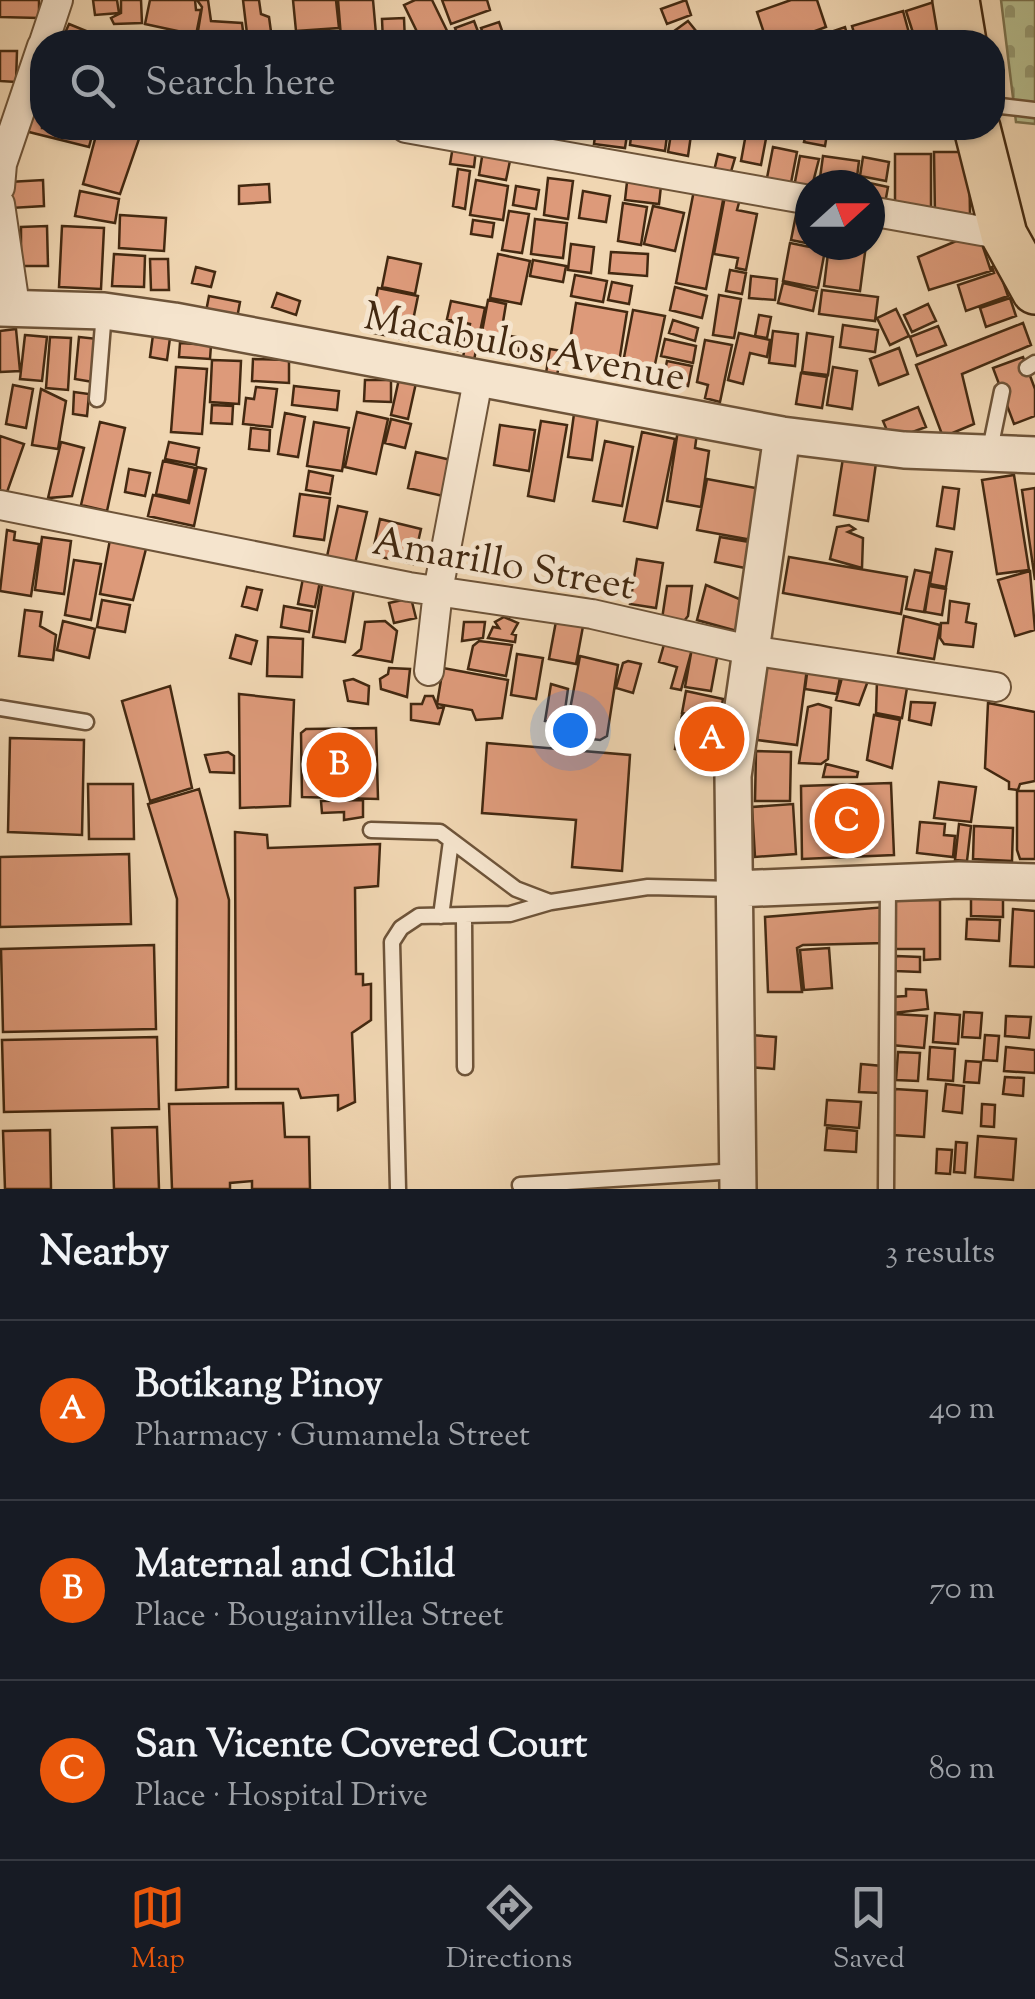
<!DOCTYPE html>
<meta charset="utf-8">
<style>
:root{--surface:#171b24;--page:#20242c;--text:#f1f3f6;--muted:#9ea1a6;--line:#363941;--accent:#ea580c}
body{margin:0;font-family:"Sorts Mill Goudy",serif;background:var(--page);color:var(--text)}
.compass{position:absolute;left:795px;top:170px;width:90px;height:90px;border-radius:50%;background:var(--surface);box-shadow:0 2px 8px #0004;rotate:69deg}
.you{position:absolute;left:570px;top:730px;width:35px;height:35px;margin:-25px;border:8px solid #fff;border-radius:50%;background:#1a73e8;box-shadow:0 0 0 15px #1a73e833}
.badge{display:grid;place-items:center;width:65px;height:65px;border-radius:50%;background:var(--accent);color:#fff;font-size:32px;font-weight:700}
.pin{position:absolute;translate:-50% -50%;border:5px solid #fff;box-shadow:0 2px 10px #0006}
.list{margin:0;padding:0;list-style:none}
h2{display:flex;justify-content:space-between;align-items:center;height:130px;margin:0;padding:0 40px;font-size:42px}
h2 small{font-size:32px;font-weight:400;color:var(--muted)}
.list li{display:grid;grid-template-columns:65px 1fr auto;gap:30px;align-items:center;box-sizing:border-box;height:180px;padding:0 40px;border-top:2px solid var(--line)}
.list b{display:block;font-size:38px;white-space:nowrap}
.list p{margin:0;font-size:32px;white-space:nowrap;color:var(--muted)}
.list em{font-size:32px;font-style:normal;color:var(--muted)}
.icon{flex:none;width:55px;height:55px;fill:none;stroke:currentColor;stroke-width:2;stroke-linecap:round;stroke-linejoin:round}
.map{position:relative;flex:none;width:1035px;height:1189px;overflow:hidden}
.search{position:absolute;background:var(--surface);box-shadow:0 2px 8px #0004;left:30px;right:30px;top:30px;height:110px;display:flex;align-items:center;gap:25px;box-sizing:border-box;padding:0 35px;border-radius:40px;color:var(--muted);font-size:38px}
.sheet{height:670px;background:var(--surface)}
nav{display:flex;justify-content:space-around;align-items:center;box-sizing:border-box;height:140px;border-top:2px solid var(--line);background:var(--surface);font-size:28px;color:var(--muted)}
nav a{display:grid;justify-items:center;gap:5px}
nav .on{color:var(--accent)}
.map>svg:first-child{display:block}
</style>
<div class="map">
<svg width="1035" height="1189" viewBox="0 0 1035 1189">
<defs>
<pattern id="cemetery-stones" width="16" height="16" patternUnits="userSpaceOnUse" patternTransform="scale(2.5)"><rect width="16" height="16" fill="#b6be8f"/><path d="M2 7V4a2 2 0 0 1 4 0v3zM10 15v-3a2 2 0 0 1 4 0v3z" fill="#969a73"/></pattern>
</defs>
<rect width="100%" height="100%" fill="#f0d6b2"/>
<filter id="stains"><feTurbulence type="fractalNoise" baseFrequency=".002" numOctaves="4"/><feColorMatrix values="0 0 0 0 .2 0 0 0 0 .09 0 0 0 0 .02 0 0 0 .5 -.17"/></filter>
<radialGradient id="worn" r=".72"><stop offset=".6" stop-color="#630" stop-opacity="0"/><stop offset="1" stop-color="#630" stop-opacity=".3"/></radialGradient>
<path fill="url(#cemetery-stones)" stroke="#7c7450" stroke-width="2.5" d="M1001 0H1035V124L1016 122Z"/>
<path fill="#dd9a7a" stroke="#432911" stroke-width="2.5" d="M0 0H39V18L0 17Z
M93 0H117L119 13 95 15Z
M121 0H141L142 23 114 24 111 18 121 13Z
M150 0H195L196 10H201L196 35 145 24Z
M197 0H208L211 21 242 23 244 39 198 31 202 7Z
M243 0H259L261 14 269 17 272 39 248 42Z
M293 0H336L339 28 296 31Z
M338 0H373L376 34 341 37Z
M415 0H432L452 41 422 42 404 5Z
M442 0H487L490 10 451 24Z
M686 0 691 15 667 24 661 9Z
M791 0H817L826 27 785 42H767L757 12Z
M940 0 950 32 916 42 906 11Z
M903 11 909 33 876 42H857L852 26Z
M404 18 405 42H383L382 19Z
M474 21 482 42H460L455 28Z
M688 21 705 42H659Z
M499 22 506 42H486L481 28Z
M69 24 108 40 107 42H61Z
M845 27 849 42H818L816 37Z
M325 34 326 42H295L294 35Z
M0 51H17L16 82 0 81Z
M34 93 42 95V128H94L89 147 25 131Z
M98 128H127L125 136 139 139 120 194 83 184Z
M596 128H628L625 148 594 144Z
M632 128H668L665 151 630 145Z
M672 128H692L688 156 668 152Z
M747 128H768L761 165 741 161Z
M807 128H828L825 146 804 142Z
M453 146 476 150 474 167 450 164Z
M773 147 797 152 790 188 766 183Z
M483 151 511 156 506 180 479 175Z
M934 152H969L970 215H935Z
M718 154 735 158 730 175 714 171Z
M895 154H931V212H895Z
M800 156 819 159 810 194 793 192Z
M823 156 859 161 856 185H819Z
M863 157 889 162 886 181 860 176Z
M458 169 470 171 465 209 453 206Z
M548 178 573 181 568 219 544 215Z
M43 180 44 206 11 208 9 182Z
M476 180 508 186 503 220 470 215Z
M860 181 888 187 884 209 870 206V185H859Z
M627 182 661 186 659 204 625 200Z
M269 184 270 202 239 204V186Z
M695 185 725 190 706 289 676 283Z
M516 186 539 190 536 209 513 205Z
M80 191 119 199 115 223 75 216Z
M583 191 610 196 606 222 579 218Z
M725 196 740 199 737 210 757 214 746 270 736 268 738 258 714 254Z
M623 203 647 207 641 245 618 241Z
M653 206 684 213 675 251 644 244Z
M797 210 810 212 806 243 791 240Z
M509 211 529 214 522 253 502 250Z
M120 215 166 218 164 251 119 248Z
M535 219 567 223 563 258 531 254Z
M473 220 494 223 492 237 471 234Z
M47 226 48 266H21V227Z
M62 226 104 228 101 289 59 287Z
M978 232 991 271 929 290 918 257Z
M790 243 825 250 818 288 783 281Z
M571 244 594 247 591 273 568 270Z
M829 245H866L860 291 824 286Z
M611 252 648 254 647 276 609 273Z
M114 254 145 256 144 287 112 286Z
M498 254 530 261 521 304 490 298Z
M388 257 421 264 415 294 382 287Z
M150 259H168L169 290H151Z
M533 260 566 266 563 282 530 276Z
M997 264 1008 296 966 311 958 285 994 273 992 267Z
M196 267 215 272 211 287 192 283Z
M730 270 746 273 742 294 726 291Z
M575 275 607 281 603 302 571 296Z
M751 276 777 279 775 300 749 298Z
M612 282 632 286 629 304 608 300Z
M783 283 817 291 813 311 778 303Z
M675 287 707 296 702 318 670 310Z
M378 288 418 296 409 340 369 332Z
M822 290 878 297 875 321 819 314Z
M277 293 300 301 296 315 272 307Z
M719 295 741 299 734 338 713 335Z
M209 296 240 302 235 329 204 322Z
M1010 298 1016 316 986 327 980 308Z
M488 300 506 304 501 334 521 338 517 358 478 353Z
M451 301 485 308 474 360 463 357 470 324 447 319Z
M576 303 627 312 618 369 567 360Z
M928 304 936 321 912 332 904 315Z
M896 309 909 336 890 345 877 318Z
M633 310 665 316 653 374 622 368Z
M759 315 771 317 767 338 755 336Z
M673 320 698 328 695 341 669 333Z
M449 321 468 327 461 351 442 346Z
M1023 323 1031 345 962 374 974 424 943 437 916 365Z
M843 325 878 330 875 352 840 347Z
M938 326 946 345 917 356 910 337Z
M16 329 20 371 0 372V331Z
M773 331 798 334 795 366 769 363Z
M739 333 770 340 767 357 750 353 743 384 728 380Z
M807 333 833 337 828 375 802 372Z
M25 335 47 337 42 381 20 379Z
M153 335 170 338 167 360 150 357Z
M50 337 71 338 68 390 46 388Z
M79 337 98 339 93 382 75 379Z
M665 339 696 346 693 363 661 356Z
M705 340 732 345 720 402 705 398 708 385 697 382Z
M180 343 211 345 210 359 179 357Z
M899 348 908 374 879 385 870 359Z
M550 349 562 351 557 375 546 373Z
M1023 357 1035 389V416L1014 424 993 368Z
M253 359 289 360V383L252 381Z
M212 360 241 361 239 404 210 402Z
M667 361 692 366 688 386 663 381Z
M176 367 207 369 202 434 171 432Z
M833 367 857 371 852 409 827 405Z
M801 373 827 377 822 408 796 404Z
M399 379 416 383 408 419 391 415Z
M365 380H391V402L364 401Z
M13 385 33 389 26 428 6 424Z
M294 386 339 391 337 410 292 405Z
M256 387 277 389 272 427 243 424 246 398 254 399Z
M41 389 66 401 58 449 32 445Z
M74 392 89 394 87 416 73 414Z
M212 405 233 406 232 424 211 423Z
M918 407 926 427 891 440 883 421Z
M357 412 388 419 376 474 345 467Z
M285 413 305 417 298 457 278 454Z
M574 414 598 417 592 460 568 457Z
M391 419 411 424 405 448 385 443Z
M541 421 567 425 554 501 528 496Z
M100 422 125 428 107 511 81 505Z
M314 422 349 428 342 471 307 466Z
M500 425 535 430 529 471 494 465Z
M251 428 270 430 269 451 249 449Z
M678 430 697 433 695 448 709 451 701 507 667 501Z
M642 432 675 439 657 528 624 521Z
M0 436 24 444 6 495 0 493Z
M605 441 633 447 622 506 593 501Z
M61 442 84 448 72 496 48 498Z
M169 442 199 448 196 465 165 459Z
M416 452 451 460 443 496 408 488Z
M843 458 876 463 868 521 834 515Z
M163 461 195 468 188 501 156 494Z
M197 467 206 469 194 526 148 516 153 495 189 503Z
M129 469 150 473 145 496 125 492Z
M309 471 333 476 330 494 306 490Z
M1014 475 1029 570 997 574 982 480Z
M707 479 761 489 752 540 697 530Z
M943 487 959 489 954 529 937 526Z
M1035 488V580L1022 490Z
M300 494 330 498 324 540 294 536Z
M338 506 367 512 354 568 326 561Z
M380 519 421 529 413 564 372 555Z
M849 525 855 529 848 532 863 538 862 568 830 559 837 527Z
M7 530 15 532 14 540 39 544 31 596 0 591Z
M111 534 148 541 133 600 100 594Z
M42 537 71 541 64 594 35 590Z
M720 537 755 543 750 569 715 562Z
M936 549 952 552 946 587 930 584Z
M789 557 907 577 901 614 783 593Z
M637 559 663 563 656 608 630 604Z
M74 560 101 564 91 620 65 615Z
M915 570 931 573 924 612 906 609Z
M1030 571 1035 630 1015 636 998 580Z
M304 573 321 576 315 607 298 604Z
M324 573 356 578 345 642 313 637Z
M706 585 744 601 737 631 697 620Z
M667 586H692L688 616 680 626 662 619Z
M929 586 946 589 942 615 925 612Z
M247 587 262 590 257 610 242 606Z
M411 598 416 618 394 623 389 603Z
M102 600 130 605 125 632 97 627Z
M950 601 969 604 966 622 976 624 973 647 944 644 940 638 941 623H948Z
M284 606 312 611 309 632 281 627Z
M25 610 42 612 40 626 56 635 53 660 19 656Z
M557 616 584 621 576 664 549 659Z
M904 616 940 625 934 659 898 653Z
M504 617 518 623 512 634 516 635 515 642 488 638 493 627 499 628 495 622Z
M63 621 95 629 89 658 57 650Z
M385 621 397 631 392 662 354 655 361 649 365 622Z
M464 622H485L483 638 462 641Z
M236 635 257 641 251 664 230 658Z
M268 637 303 639 302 677 267 676Z
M479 641 512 645 506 676 468 669 473 646Z
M665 641 692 649 681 690 671 688 677 667 659 662Z
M692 648 718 653 711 691 685 687Z
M517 654 543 658 536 699 511 695Z
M580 656 618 665 607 736 600 740 565 736Z
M768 656 808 661 797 745 757 740Z
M628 661 641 664 633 693 616 688 623 663Z
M808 666 841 672 837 694 805 689Z
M389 668 410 669 407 697 381 689 380 679 388 674Z
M443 668 508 680 502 718 476 720 472 710 437 704Z
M843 674 869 678 859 705 836 700Z
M353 679 369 686 368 704 348 701 344 681Z
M877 680 908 682 902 718 876 713Z
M551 684 568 689 563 724 545 721Z
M170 686 192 788 150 801 122 701Z
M686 691 723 699 719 720 682 713Z
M239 694 294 700 290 806 240 808Z
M425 696H433L438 708 444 707 439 724 411 720V704H422Z
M911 702 935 703 931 725 909 720Z
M988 703 1035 712V781L1020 784 1018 790 1009 789V782L985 768Z
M818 704 831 708 828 759 821 764 799 763 808 707Z
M682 715 719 722 713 756 675 749Z
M874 715 900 720 892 768 867 760Z
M376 728 378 799 302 797 301 733 306 729Z
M10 738 84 740 82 835 8 832Z
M487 743 630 755 622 871 572 867 576 820 482 813Z
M756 751 791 752 790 801H755Z
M228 752 234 756V773L210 772 205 755Z
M826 764 858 772 857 777H823Z
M939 782 976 787 971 822 934 818Z
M891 783 894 855 802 859 801 786Z
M88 784H133L134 839H89Z
M199 789 229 900 228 1087 176 1090 177 899 148 804Z
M1017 791H1035V859H1020L1017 850Z
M363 800V817L344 820V812L322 813 321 801Z
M793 804 796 854 755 857 752 807Z
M920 822 945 824 944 835 955 836 953 857 917 853Z
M959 824 971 826 967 861 955 860Z
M974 826 1013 828 1012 861 973 859Z
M235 832 267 835 268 848 380 844 378 886 355 888 356 974H363V985L371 984V1020L352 1033 355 1102 338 1110V1095L301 1098 298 1089H236Z
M129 854 131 924 0 927V857Z
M971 897 1003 898V917L971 916Z
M894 900H940V959L924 960V949H894Z
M886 907 885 943 803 945 797 948 802 992H768L765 917Z
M1013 909 1035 911V967L1010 966Z
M967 919 1000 920 999 941 966 939Z
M154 945 156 1029 3 1032 1 949Z
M829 948 832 988 804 990 800 950Z
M896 956 920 957V972L895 971Z
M906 989 926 990 928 1009 893 1013 891 997 906 996Z
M964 1012 982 1013 980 1038 962 1037Z
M935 1013 960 1015 958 1044 933 1042Z
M894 1014 927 1016 924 1048 891 1045Z
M1006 1016 1031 1017 1029 1038 1005 1036Z
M751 1035 776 1037 774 1069 749 1067Z
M985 1035 999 1036 997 1061 983 1060Z
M157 1037 159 1109 4 1112 2 1040Z
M930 1047 955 1049 953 1081 928 1079Z
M1006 1047 1035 1050V1073L1004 1071Z
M898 1052 920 1053 918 1081 896 1080Z
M966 1061 981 1062 979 1083 964 1082Z
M861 1064 882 1066 881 1093 859 1092Z
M1005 1077 1024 1078 1023 1096 1003 1094Z
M946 1084 964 1086 962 1113 943 1111Z
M895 1089 927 1091 924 1137 892 1135Z
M827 1100 861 1102 859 1128 825 1125Z
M283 1103 285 1137H309L310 1189H252V1181L230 1183V1189H172L169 1104Z
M982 1104 995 1105 994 1127 981 1126Z
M157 1127 159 1189H114L112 1128Z
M827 1128 857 1131 856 1152 825 1150Z
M50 1130 51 1189H5L3 1131Z
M978 1136 1016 1139 1013 1180 975 1177Z
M956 1142 967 1143 965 1173 954 1172Z
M937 1149 952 1150 950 1174 936 1173Z"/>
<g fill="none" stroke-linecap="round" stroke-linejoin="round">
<defs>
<path id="service" d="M992 105 1035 110
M1027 368 1035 363
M97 399 104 312
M989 454 1002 391
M0 708 86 722
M371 830 440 832 516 889 550 902
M441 916 451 841
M464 918 465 1067
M520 1185 737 1171
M398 1189 392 942 401 928 419 916 510 914 551 902 648 887 735 889
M886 1189 888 886"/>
<path id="minor" d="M44 42 58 0
M406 128 810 200
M0 187 2 164 42 46
M0 204 15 306
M870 211 1004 235
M0 505 409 587 592 614 749 650 996 687
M429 671 438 591 478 380"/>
<path id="tertiary" d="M0 308 104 311 174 321 782 435 904 450 1035 455
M735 889 959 880 1035 882
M738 1189 733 776 782 435"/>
<path id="trunk" d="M956 0 963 42
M977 128 1004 235 1035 291"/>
</defs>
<use href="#service" stroke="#6e5439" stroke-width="19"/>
<use href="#minor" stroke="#6e5439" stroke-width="32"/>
<use href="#tertiary" stroke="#6e5439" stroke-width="40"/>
<use href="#trunk" stroke="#432911" stroke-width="50"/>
<use href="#service" stroke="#f5e4cd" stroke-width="14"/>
<use href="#minor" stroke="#f5e4cd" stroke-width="28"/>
<use href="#tertiary" stroke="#f5e4cd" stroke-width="35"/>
<use href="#trunk" stroke="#f0d6b2" stroke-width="45"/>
</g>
<g text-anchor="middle" stroke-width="10" stroke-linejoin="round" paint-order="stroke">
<g font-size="40" fill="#432911" stroke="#f5e4cd">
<text transform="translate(525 345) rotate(11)" y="14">Macabulos Avenue</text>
<text transform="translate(504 562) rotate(10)" y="14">Amarillo Street</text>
</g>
</g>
<rect width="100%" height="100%" filter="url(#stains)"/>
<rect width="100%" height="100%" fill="url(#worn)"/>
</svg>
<svg class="compass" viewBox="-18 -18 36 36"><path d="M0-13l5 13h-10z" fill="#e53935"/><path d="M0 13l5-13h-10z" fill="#9ea1a6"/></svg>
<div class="you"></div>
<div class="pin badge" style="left:712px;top:739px">A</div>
<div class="pin badge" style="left:339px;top:765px">B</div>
<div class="pin badge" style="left:847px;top:821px">C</div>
<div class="search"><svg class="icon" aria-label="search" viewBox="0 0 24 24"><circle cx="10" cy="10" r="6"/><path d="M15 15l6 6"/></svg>Search here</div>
</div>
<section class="sheet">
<h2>Nearby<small>3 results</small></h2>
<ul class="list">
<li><span class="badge">A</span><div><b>Botikang Pinoy</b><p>Pharmacy · Gumamela Street</p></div><em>40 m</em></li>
<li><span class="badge">B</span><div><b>Maternal and Child</b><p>Place · Bougainvillea Street</p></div><em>70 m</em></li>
<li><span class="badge">C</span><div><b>San Vicente Covered Court</b><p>Place · Hospital Drive</p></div><em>80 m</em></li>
</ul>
</section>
<nav>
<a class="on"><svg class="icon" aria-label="map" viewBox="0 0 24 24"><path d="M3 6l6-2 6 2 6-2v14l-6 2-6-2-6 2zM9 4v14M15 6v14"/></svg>Map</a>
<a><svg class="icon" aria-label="directions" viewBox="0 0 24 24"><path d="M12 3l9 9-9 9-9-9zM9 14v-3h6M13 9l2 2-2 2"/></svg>Directions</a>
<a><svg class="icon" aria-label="saved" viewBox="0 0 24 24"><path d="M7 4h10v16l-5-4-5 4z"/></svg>Saved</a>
</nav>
